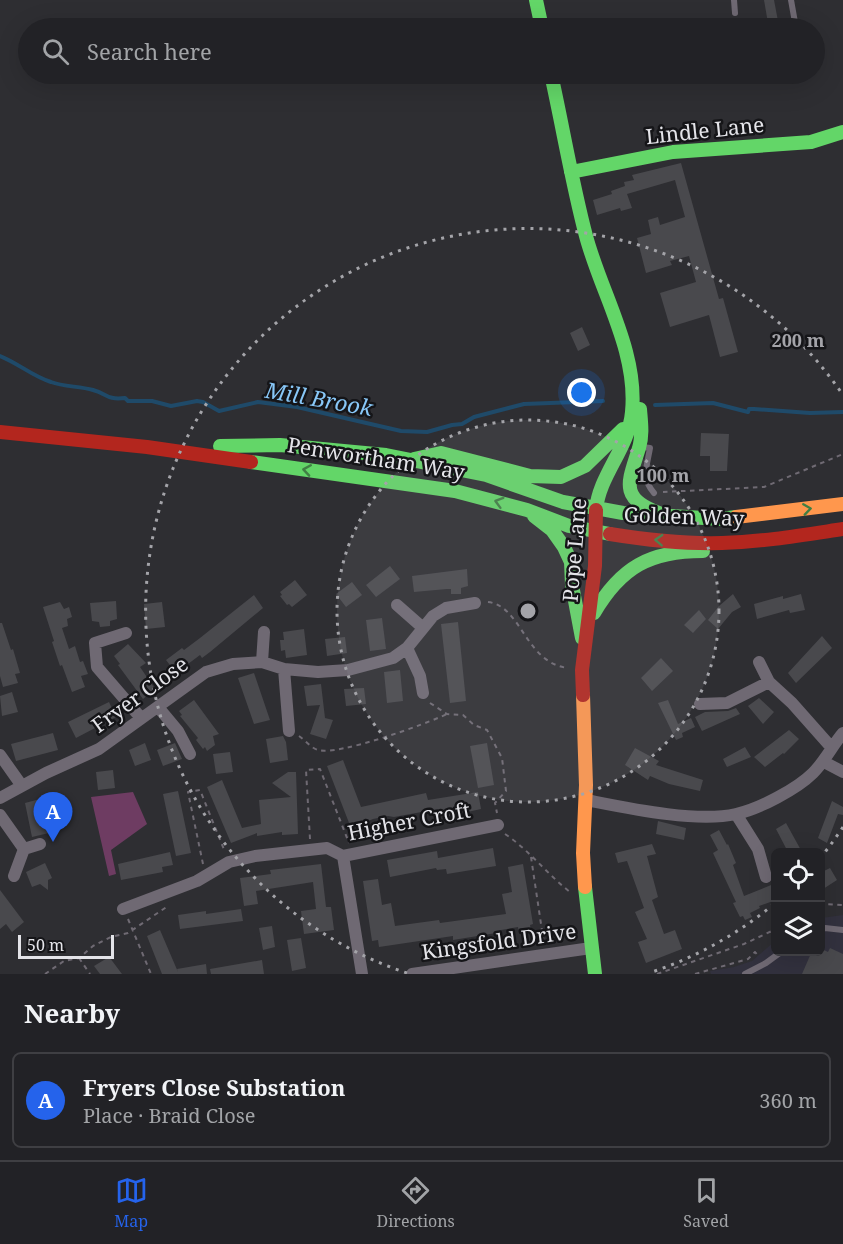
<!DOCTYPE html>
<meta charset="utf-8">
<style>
:root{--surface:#222226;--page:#2e2f32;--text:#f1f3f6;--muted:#a2a4a7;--line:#3f3f43;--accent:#2563eb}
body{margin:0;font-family:"Noto Serif",serif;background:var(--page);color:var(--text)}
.controls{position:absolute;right:18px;bottom:18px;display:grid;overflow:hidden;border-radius:9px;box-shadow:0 6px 24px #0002}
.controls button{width:54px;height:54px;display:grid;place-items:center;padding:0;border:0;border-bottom:2px solid var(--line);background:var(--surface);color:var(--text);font:30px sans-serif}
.scale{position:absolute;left:18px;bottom:15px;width:96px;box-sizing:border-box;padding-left:6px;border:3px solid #e4e4e9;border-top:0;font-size:16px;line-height:21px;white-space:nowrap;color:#e4e4e9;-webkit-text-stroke:4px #151518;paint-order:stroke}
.you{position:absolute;left:582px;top:393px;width:21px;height:21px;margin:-15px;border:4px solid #fff;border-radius:50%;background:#1a73e8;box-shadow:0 0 0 9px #1a73e833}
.badge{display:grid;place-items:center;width:39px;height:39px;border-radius:50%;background:var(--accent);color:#fff;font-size:20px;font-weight:700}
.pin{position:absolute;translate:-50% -50px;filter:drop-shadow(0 2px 3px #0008)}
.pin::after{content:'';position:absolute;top:32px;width:21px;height:18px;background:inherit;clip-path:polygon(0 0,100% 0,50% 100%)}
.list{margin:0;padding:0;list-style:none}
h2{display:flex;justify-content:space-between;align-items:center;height:78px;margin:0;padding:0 24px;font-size:26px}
h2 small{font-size:20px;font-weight:400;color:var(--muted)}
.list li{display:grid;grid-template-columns:39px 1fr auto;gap:18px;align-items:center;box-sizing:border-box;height:96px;margin:0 12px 12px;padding:0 12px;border:2px solid var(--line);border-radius:9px}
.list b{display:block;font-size:22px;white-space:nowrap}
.list p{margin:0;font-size:20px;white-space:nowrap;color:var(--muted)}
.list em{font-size:20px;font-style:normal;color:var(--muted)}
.icon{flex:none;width:33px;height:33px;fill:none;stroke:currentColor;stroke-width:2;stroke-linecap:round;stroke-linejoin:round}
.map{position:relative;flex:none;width:843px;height:974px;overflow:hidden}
.search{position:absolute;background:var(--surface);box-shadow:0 6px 24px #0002;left:18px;right:18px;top:18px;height:66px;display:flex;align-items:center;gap:15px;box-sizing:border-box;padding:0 21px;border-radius:33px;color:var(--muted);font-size:22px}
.sheet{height:186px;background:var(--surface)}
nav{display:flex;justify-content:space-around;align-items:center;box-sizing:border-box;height:84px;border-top:2px solid var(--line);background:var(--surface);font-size:16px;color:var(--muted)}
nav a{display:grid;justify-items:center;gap:3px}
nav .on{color:var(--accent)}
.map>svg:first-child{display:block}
</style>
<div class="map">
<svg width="843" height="974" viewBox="0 0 843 974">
<rect width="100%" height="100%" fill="#2e2e32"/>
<path fill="#32313e" d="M843 915V974H711L710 971 734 967 752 961 775 941 776 952H820L821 918Z"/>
<path fill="#6e3c62" d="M133 792 147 824 111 850 116 874 109 876 91 797Z"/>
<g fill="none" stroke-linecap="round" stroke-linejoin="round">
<path stroke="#1f4a69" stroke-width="4" d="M0 356C18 363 32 376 51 382 64 387 79 386 93 390 108 394 106 400 125 398L128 401H152L171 406 197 401 203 402 219 411 258 402 297 407 401 431 427 432 452 425 462 424 474 417 524 404 603 401
M655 405 713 403 748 412 749 409H754L810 413 843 412"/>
</g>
<path fill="#49494d" d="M764 0H774L778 21 768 23Z
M681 163 719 299 723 298 738 352 720 357 709 315 670 327 660 293 696 282 689 256 670 261 672 265 646 273 637 238 651 234 648 220 658 217 660 225 685 217 675 180 627 194 632 208 621 211 620 208 597 215 593 200 612 194 611 191 625 186 624 182 634 180 632 175Z
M582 327 590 345 578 351 570 333Z
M701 433 729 434 727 471H710V456H700Z
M390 566 400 579 376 597 366 585Z
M467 569 468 586 461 588V594H451V589H447L414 592 412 576Z
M295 580 307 595 292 607 289 604 287 605 280 596 282 595 280 592Z
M352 582 362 595 346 607 336 594Z
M733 594 741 607 732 612 718 629 708 620 719 606Z
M801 594 805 610 790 613 789 610 757 619 754 604 783 596V599Z
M254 595 263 608 210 652 202 658 200 655 176 673 166 660 182 648 184 650 200 638Z
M116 601 117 619 110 621V626L100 627 99 622 92 621 90 603Z
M60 602 64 609 69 607 72 617 67 619 68 626 62 628 69 649 75 646 80 662 83 661 88 674 81 676 85 687 72 692 62 665 60 666 52 642 54 641 43 607Z
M162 602 165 627 146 629 144 604Z
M699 610 706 619 693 633 684 625Z
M382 618 386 649 370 651 366 620Z
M458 622 466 701 450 703 441 624Z
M0 623H2L11 650 13 649 20 673 15 674 18 683 3 687 0 676Z
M304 629 307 655 286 658 285 650 281 651 280 640H284L283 632Z
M822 636 832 648 796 683 788 673Z
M345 637 347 653 327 656 325 639Z
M128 644 146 663 140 667 155 689 143 699 118 665 120 664 114 656Z
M661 658 673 671 652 691 641 678Z
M400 670 403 701 387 703 384 672Z
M254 673 270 720 254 724 238 678Z
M321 684 325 718 333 720 326 739 310 734 320 705 307 706 304 686Z
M364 688 366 704 346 706 344 689Z
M12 692 18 712 2 716 0 696Z
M759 698 774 712 763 724 748 706Z
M194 700 219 734 213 736 215 745 207 751 205 747 203 749 196 740 198 738 180 716 182 715 179 711Z
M668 700 678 724 691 718 695 727 682 733 683 737 676 740 658 703Z
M109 702 116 717 76 738 68 722Z
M736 708 740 714 702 731 695 717 705 712 728 711Z
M789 730 799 739 784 754 783 753 765 767 754 757Z
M53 733 58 750 16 761 11 744Z
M283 736 286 742 288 760 270 763 266 739Z
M145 743 151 760 135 766 129 750Z
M175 743 182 759 163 766 157 750Z
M487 743 494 785 478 788 470 746Z
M745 747 751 757 727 767 723 759Z
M635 748 659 761 656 765 703 780 700 791 669 784 650 776 648 780 625 765Z
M230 752 233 772 216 774 213 754Z
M343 760 361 807 426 793 428 800 478 792 481 809 445 817H439L438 809 394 817 388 816 373 819 351 828 327 766Z
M113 770 115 788 98 790 96 772Z
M288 772H296L298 834 282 835V832L257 836V833L231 843 207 787 222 780 242 828 261 824 259 800 291 797 272 783Z
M178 791 191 853 176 856 163 794Z
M40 799 49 833 32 837 25 803Z
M832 801 843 807V815L838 814 827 843 818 838Z
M658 821 686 828 684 840 656 834Z
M786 823 802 852H788L776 829Z
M719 830 727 845 728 844 736 863 733 865 744 896 776 883V900L759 906 760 908 750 913 752 917 745 920 743 916 740 917 733 903 736 902 713 853 718 850 710 835Z
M652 844 656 854 647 856 658 897 652 900 664 934 675 930 682 949 646 963 638 942 647 939 635 912 644 908 627 861 618 863 615 853Z
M493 848 496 866 447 874 446 869 437 870 436 868 390 877 387 860 437 851 438 858Z
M170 852 173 865 162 867 163 872 121 880 118 864Z
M45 863 52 878 48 880V890L40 884 32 887 26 872Z
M321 864 326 907H331L334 930 304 934 301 911 316 909 313 882 256 891 258 904 244 906 240 878 271 874 270 870Z
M523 864 533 924 530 925 531 930 519 932 518 927 495 931 496 933 453 940V936L379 947 378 940 372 941 363 881 378 879 382 905 391 903 395 926 439 920 440 923 506 914 502 894 512 892 508 867Z
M830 868 837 880 820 891V873Z
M0 890 24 922 12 932 6 924 0 929Z
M241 909 243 921 180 929 178 915 206 911V914Z
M272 926 275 947 263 950 259 928Z
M160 930 178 972 177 969 206 964 207 974H162L147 936Z
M301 938 306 968 292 971 287 940Z
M820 948 828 952 830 948 843 954V974H802L812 951H820Z
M109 957 113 962 122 974H100L94 966Z
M262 960 264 974H211L210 969Z"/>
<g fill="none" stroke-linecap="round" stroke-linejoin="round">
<path stroke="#6f6a73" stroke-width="2" stroke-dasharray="4.5 4.5" stroke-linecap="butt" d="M663 492 764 487 843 454
M488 602C522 606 525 663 568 668
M430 703 447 714 463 715 474 725 487 730 502 758 506 791 495 803 497 813
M299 736C305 740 311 748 318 750 338 756 426 724 447 714
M505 834C529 850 547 874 570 892
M310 839 306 770 320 769 349 843
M531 857 544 944
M203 864 188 792 200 790 225 852
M820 907 826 904 843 905
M128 919 151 974
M79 958 90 974
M45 974 64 961 79 958 93 946 111 937 128 933 168 906
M657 974 744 944 776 929
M695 974 748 959 755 952 759 957"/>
<path stroke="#6f6973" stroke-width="6" d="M734 0 735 13
M791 0 796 28
M643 447 650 448C647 466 641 478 654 493
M820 929 825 928 843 930
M745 974 766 963 781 952"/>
<path stroke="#6f6973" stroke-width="12" d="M397 605 422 627
M126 633 95 643 97 667 141 718
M407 648 433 616 446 608 475 603
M262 662 264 632
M759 662 769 682
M284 669 289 731
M700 704 727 703 769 682 792 703 831 747
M158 707 178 731 190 754
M0 755 22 786
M824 762 843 772
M0 798 46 773 99 749 206 672 233 664 262 662 284 669 318 672 348 670 393 658 407 648 420 676 423 693
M586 800C627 808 696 823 736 814 759 809 797 789 813 773 825 761 832 746 843 733
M736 814 758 849 766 877
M0 815 24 849 14 876
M24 849 40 844
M343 856 362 974
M123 909 197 881 229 862 255 856 327 848 343 856 498 825
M412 974 591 948"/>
<path stroke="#63d668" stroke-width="14" d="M536 0 542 28
M551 74C563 128 572 183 586 236 601 293 638 351 632 412 629 448 599 475 596 510
M571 172 673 152 811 142 843 132
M640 409C641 422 643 435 639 448 629 481 618 498 659 513
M220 446 280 445 386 455 486 475 563 502 623 513 720 519 736 517
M414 459 441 453 530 476 561 477 585 466 623 429
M251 462 455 491 527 510 569 526 610 534
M534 516 552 530 564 547 571 562 572 585 582 638
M594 613C621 567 650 551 703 551
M585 887 595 974"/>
<path stroke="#ff974d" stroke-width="14" d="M736 517 843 504
M583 695 586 785 583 853 585 887"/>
<path stroke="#b3261e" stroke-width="14" d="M0 432 147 447 251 462
M610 534C647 540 685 544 722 543 762 542 803 535 843 529
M583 695 582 670 595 566 596 510"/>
</g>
<defs><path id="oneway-chevron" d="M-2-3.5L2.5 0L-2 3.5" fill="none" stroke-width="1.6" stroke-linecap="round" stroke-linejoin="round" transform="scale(1.5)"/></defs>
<g stroke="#407f44">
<use href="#oneway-chevron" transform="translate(307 470) rotate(-171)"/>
<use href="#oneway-chevron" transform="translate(499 502) rotate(-164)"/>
<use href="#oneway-chevron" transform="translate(807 509) rotate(-8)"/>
<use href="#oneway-chevron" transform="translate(659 540) rotate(-177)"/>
</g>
<circle cx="528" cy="611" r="191" fill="#a4a4a9" fill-opacity=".12"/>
<g fill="none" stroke="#a4a4a9" stroke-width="3" stroke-dasharray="3 6">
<circle cx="528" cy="611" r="191"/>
<path d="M843 827A382 382 0 0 1 821 857M774 904A382 382 0 0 1 649 973M407 973A382 382 0 1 1 843 395"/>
</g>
<g text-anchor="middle" stroke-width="5" stroke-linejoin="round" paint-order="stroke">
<g font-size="21" fill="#e4e4e9" stroke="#151518">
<text transform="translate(705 131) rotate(-6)" y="7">Lindle Lane</text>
<text transform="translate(376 459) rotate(9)" y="7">Penwortham Way</text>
<text transform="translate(684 517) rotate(2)" y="7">Golden Way</text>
<text transform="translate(575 550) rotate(-85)" y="7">Pope Lane</text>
<text transform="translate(140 695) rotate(-36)" y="7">Fryer Close</text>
<text transform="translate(409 822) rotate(-11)" y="7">Higher Croft</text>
<text transform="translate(499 942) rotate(-8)" y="7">Kingsfold Drive</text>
</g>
<g font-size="22" font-style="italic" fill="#88c7f7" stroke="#151518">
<text transform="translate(319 399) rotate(10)" y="8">Mill Brook</text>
</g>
</g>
<circle cx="528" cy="611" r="9" fill="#a4a4a9" stroke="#151518" stroke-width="3"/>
<g font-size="18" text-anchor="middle" font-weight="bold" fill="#a4a4a9" stroke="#151518" stroke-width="5" stroke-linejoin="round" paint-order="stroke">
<text x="798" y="347">200 m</text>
<text x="663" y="482">100 m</text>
</g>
</svg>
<div class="controls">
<button><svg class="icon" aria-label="locate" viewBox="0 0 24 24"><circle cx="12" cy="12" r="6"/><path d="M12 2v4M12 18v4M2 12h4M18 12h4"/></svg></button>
<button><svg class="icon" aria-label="layers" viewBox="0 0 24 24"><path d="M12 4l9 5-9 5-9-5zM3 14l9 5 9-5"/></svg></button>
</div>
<div class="scale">50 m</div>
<div class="you"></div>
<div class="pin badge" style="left:53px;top:842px">A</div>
<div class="search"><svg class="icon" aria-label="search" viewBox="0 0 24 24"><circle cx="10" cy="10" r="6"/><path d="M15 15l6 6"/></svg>Search here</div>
</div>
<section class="sheet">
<h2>Nearby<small></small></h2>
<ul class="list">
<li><span class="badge">A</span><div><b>Fryers Close Substation</b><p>Place · Braid Close</p></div><em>360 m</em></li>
</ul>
</section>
<nav>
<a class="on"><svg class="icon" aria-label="map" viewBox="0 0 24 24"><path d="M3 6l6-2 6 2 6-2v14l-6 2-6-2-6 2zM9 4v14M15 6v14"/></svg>Map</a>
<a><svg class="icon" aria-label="directions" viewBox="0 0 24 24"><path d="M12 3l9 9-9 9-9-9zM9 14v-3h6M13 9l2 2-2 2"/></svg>Directions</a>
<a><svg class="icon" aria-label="saved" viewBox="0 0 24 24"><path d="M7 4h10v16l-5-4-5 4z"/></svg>Saved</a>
</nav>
